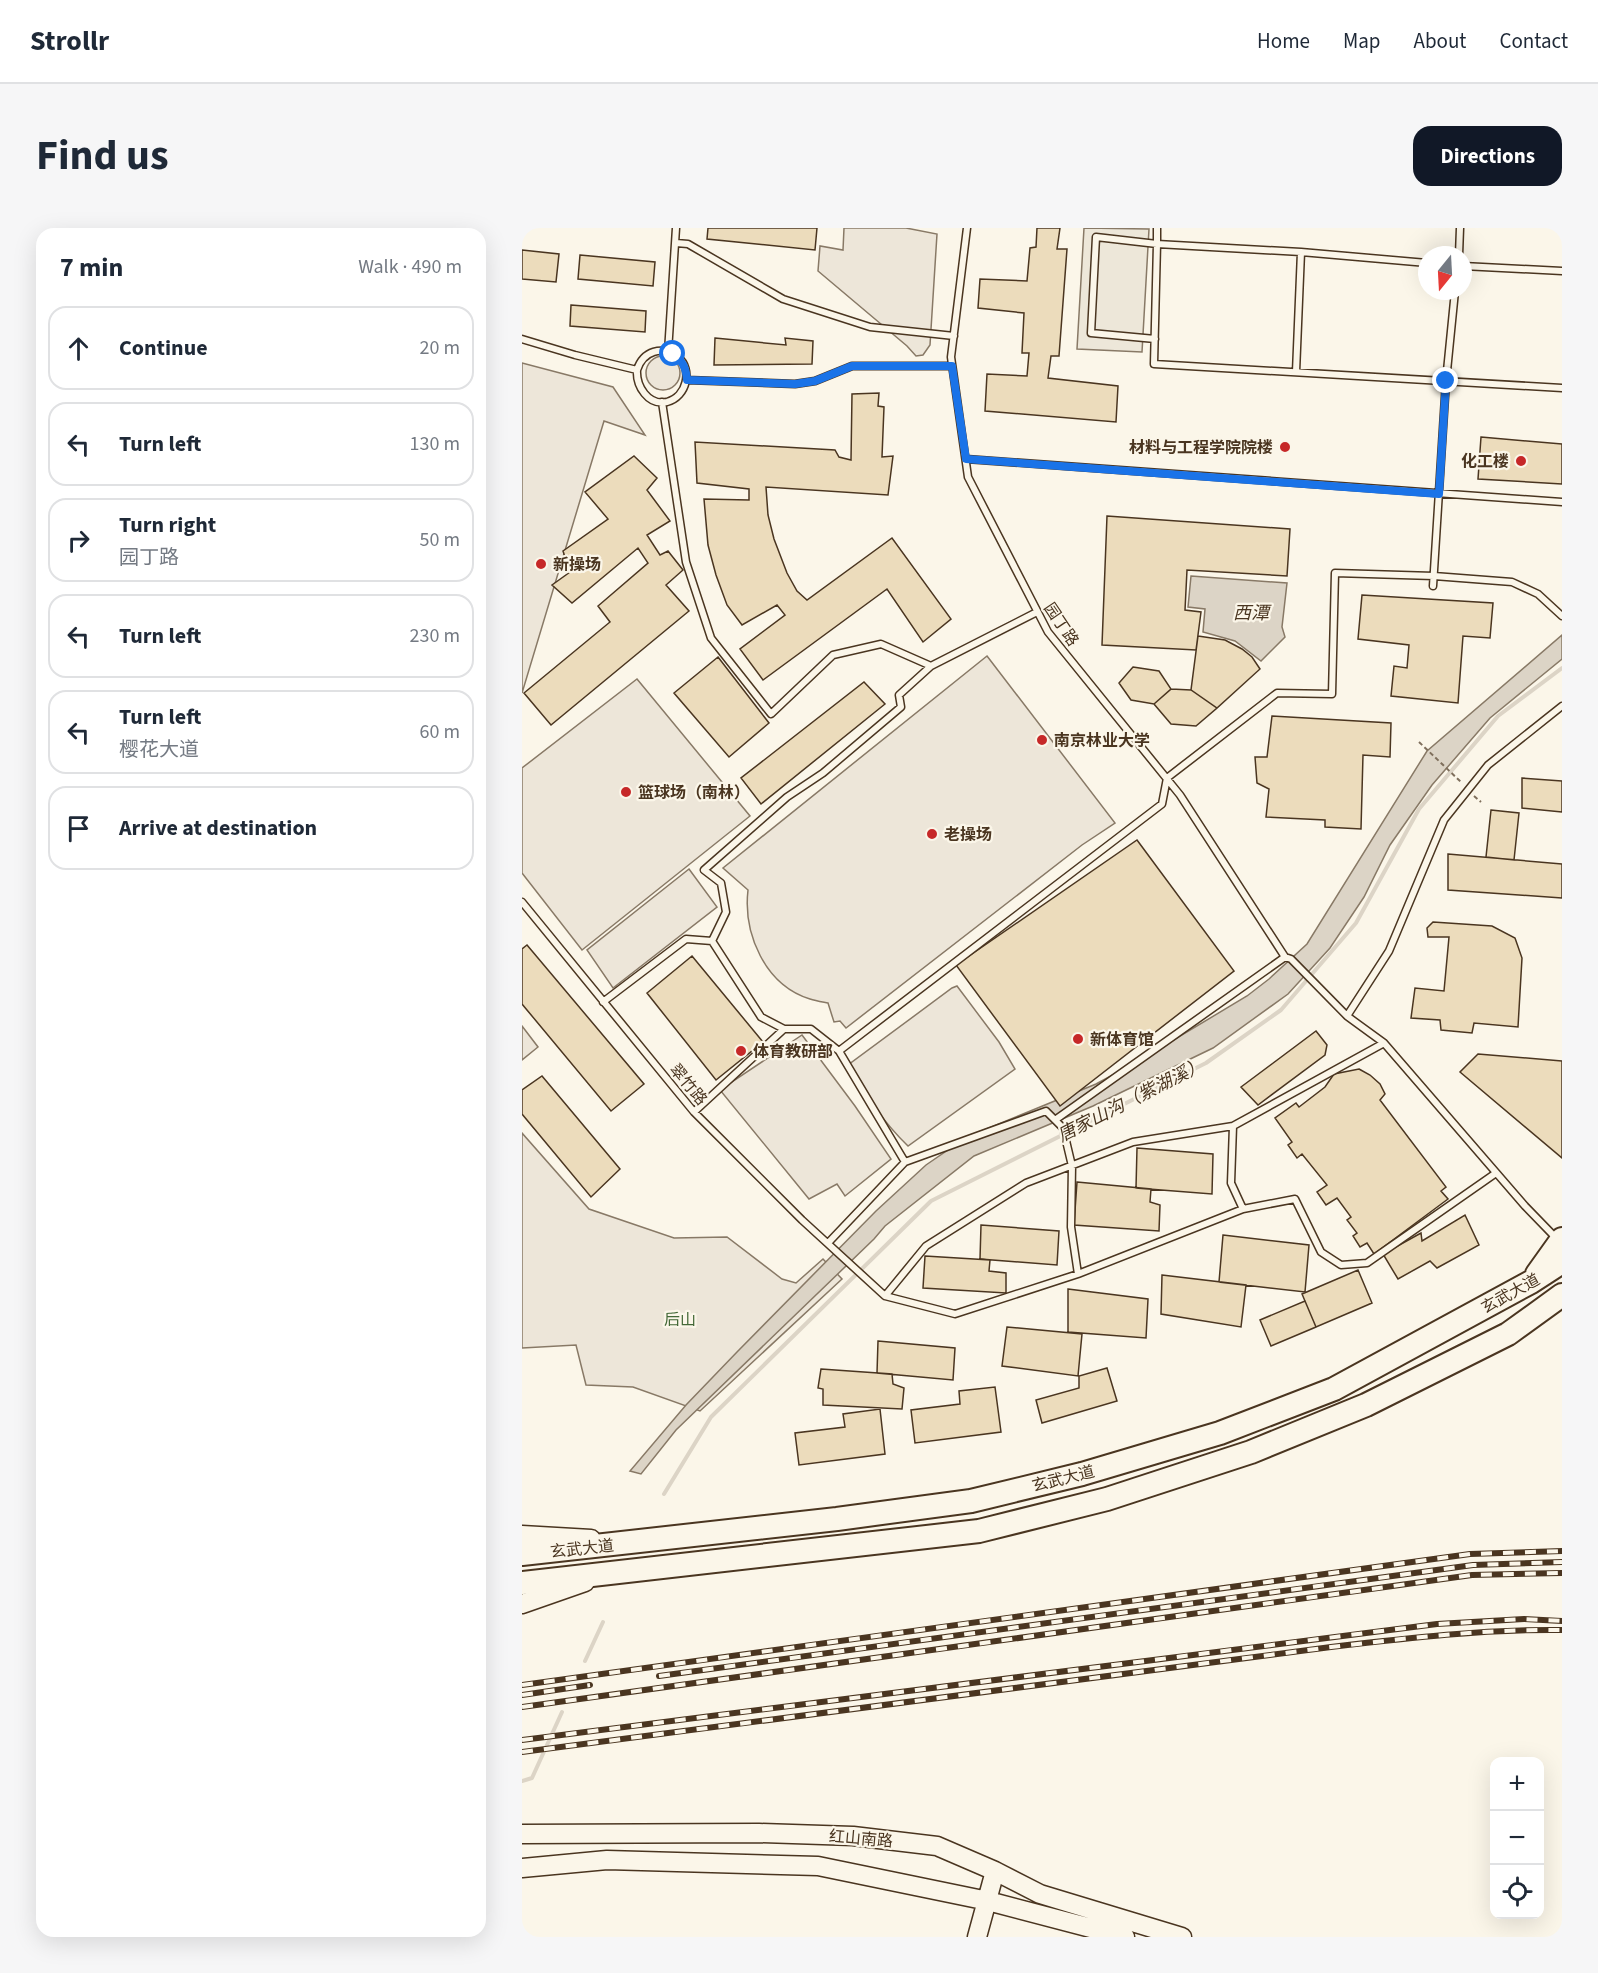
<!DOCTYPE html>
<meta charset="utf-8">
<style>
:root{--surface:#fff;--page:#f6f6f7;--text:#1f2937;--muted:#747a83;--line:#e0e1e3;--accent:#111827}
body{margin:0;font-family:"Source Sans 3","Noto Sans SC",sans-serif;background:var(--page);color:var(--text)}
.controls{position:absolute;right:18px;bottom:18px;display:grid;overflow:hidden;border-radius:12px;box-shadow:0 6px 24px #0002}
.controls button{width:54px;height:54px;display:grid;place-items:center;padding:0;border:0;border-bottom:2px solid var(--line);background:var(--surface);color:var(--text);font:30px sans-serif}
.compass{position:absolute;left:896px;top:18px;width:54px;height:54px;border-radius:50%;background:var(--surface);box-shadow:0 6px 24px #0002;rotate:198deg}
.stop{position:absolute;width:18px;height:18px;margin:-14px;border:4px solid #1a73e8;border-radius:50%;background:#fff}
.stop.end{background:#1a73e8;border-color:#fff;box-shadow:0 2px 6px #0008}
.list{margin:0;padding:0;list-style:none}
h2{display:flex;justify-content:space-between;align-items:center;height:78px;margin:0;padding:0 24px;font-size:26px}
h2 small{font-size:20px;font-weight:400;color:var(--muted)}
.list li{display:grid;grid-template-columns:39px 1fr auto;gap:18px;align-items:center;box-sizing:border-box;height:84px;margin:0 12px 12px;padding:0 12px;border:2px solid var(--line);border-radius:18px}
.list b{display:block;font-size:22px;white-space:nowrap}
.list p{margin:0;font-size:20px;white-space:nowrap;color:var(--muted)}
.list em{font-size:20px;font-style:normal;color:var(--muted)}
.icon{flex:none;width:33px;height:33px;fill:none;stroke:currentColor;stroke-width:2;stroke-linecap:round;stroke-linejoin:round}
.map{position:relative;flex:none;width:1040px;height:1709px;overflow:hidden;border-radius:18px}
header{display:flex;align-items:center;gap:36px;box-sizing:border-box;height:84px;padding:0 30px;background:var(--surface);border-bottom:2px solid var(--line)}
header strong{font-size:28px}
nav{display:flex;gap:33px;margin-inline-start:auto;font-size:21px}
.intro{display:flex;align-items:center;justify-content:space-between;box-sizing:border-box;height:144px;padding:0 36px}
h1{margin:0;font-size:42px}
.button{padding:15px 27px;border-radius:18px;background:var(--accent);color:#fff;font-size:21px;font-weight:700}
main{display:flex;gap:36px;padding:0 36px}
aside{flex:1;background:var(--surface);border-radius:18px;box-shadow:0 6px 24px #0002}
.map>svg:first-child{display:block}
</style>
<header>
<strong>Strollr</strong>
<nav><a>Home</a><a>Map</a><a>About</a><a>Contact</a></nav>
</header>
<div class="intro"><h1>Find us</h1><a class="button">Directions</a></div>
<main>
<aside>
<h2>7 min<small>Walk · 490 m</small></h2>
<ul class="list">
<li><svg class="icon" aria-label="ahead" viewBox="0 0 24 24"><path d="M12 20V5M6 11l6-6 6 6"/></svg><div><b>Continue</b></div><em>20 m</em></li>
<li><svg class="icon" aria-label="left" viewBox="0 0 24 24"><path d="M17 20v-9H6M10 6l-5 5 5 5"/></svg><div><b>Turn left</b></div><em>130 m</em></li>
<li><svg class="icon" aria-label="right" viewBox="0 0 24 24"><path d="M7 20v-9h11M14 6l5 5-5 5"/></svg><div><b>Turn right</b><p>园丁路</p></div><em>50 m</em></li>
<li><svg class="icon" aria-label="left" viewBox="0 0 24 24"><path d="M17 20v-9H6M10 6l-5 5 5 5"/></svg><div><b>Turn left</b></div><em>230 m</em></li>
<li><svg class="icon" aria-label="left" viewBox="0 0 24 24"><path d="M17 20v-9H6M10 6l-5 5 5 5"/></svg><div><b>Turn left</b><p>樱花大道</p></div><em>60 m</em></li>
<li><svg class="icon" aria-label="arrive" viewBox="0 0 24 24"><path d="M6 21V4h12l-3 4 3 4H6"/></svg><div><b>Arrive at destination</b></div></li>
</ul>
</aside>
<div class="map">
<svg width="1040" height="1709" viewBox="0 0 1040 1709">
<rect width="100%" height="100%" fill="#fbf6e9"/>
<path fill="#ede6d9" stroke="#887966" stroke-width="1.5" d="M322 0H384L415 6 408 117 401 127 394 128 385 118 296 43 298 18 321 22Z
M124 145a17 17 0 1 1 34 0a17 17 0 1 1-34 0Z
M0 135 91 159 123 207 82 193 0 465Z
M465 428 593 595 560 617 324 800 318 793 312 794 306 775C301 774 294 773 288 771 243 757 221 706 226 662L201 640Z
M115 451 228 588 60 722 0 645V540Z
M167 641 195 679 91 760 65 722Z
M435 758 477 814 493 841 386 918C360 893 344 867 326 837L430 760Z
M0 798 16 819 0 832Z
M280 807 333 878 369 931 323 968 315 956 287 971 198 862Z
M0 905 67 981 152 1010 205 1009 260 1051 274 1055 301 1031 320 1051 178 1183 111 1159 64 1157 54 1117 0 1120Z"/>
<path fill="#ede7d9" stroke="#887966" stroke-width="1.5" d="M562 0 627 1 620 124 555 121Z"/>
<path fill="#dcd4c6" stroke="#887966" stroke-width="1.5" d="M669 348 765 355 760 399 763 409 739 433 713 413 681 404 683 381 666 379Z
M1040 407V431L968 490 910 557 868 617 842 669 808 720 766 766 691 820 571 878 452 928 363 998 352 1011 154 1202 119 1246 108 1243 164 1177 215 1124 354 983 404 937 445 909 574 856 613 835 725 768 747 751 785 716 905 523Z"/>
<g fill="none" stroke-linecap="round" stroke-linejoin="round">
<path stroke="#dcd4c6" stroke-width="4" d="M142 1266 189 1189 409 973 684 835 759 782 834 695 897 581 976 488 1040 440
M63 1433 81 1394
M0 1553 10 1550 40 1484"/>
</g>
<path fill="#ecdcbc" stroke="#4a3520" stroke-width="1.5" d="M186 0H295L293 22 185 11Z
M515 0H538L535 21H545L537 128H529L526 150 596 158 594 194 463 183 465 146 505 148 507 125H500L502 85 456 80 458 51 505 53 508 20 514 19Z
M0 22 37 26 34 54 0 51Z
M58 27 133 34 131 58 56 51Z
M49 77 124 83 123 104 48 98Z
M193 110 264 117 263 110 291 113 290 136 192 137Z
M357 165 356 178 362 179 360 229 371 228 366 267 244 259 246 287 252 311 265 345 275 363 285 372 370 310 429 391 401 414 365 361 241 452 218 421 263 387 255 377 220 397 205 377 194 347 186 317 182 271 227 272V261L175 255 173 214 313 222 317 229 329 232 330 166Z
M959 209 1040 216V256L956 251Z
M112 228 135 250 125 262 148 293 125 307 138 327 146 323 161 342 144 357 167 383 29 497 2 465 88 394 76 378 126 335 116 320 50 375 30 357 48 344 41 323 86 291 63 264Z
M585 288 768 301 765 348 665 342 663 382 679 384 674 422 580 417Z
M840 367 971 375 968 410 941 408 936 475 869 468 872 438 885 440 887 417 836 411Z
M676 408 703 412 720 421 730 429 738 441 695 480 669 462Z
M196 429 247 495 207 529 152 465Z
M611 439 637 443 649 461 632 476 609 472 597 455Z
M342 454 363 476 239 576 219 550Z
M649 461 669 462 695 480 674 498 649 496 632 476Z
M750 488 869 495 868 529 841 527 839 601 803 599V592L744 589 747 561 735 555 733 529H745Z
M1000 550 1040 553V584L1000 580Z
M969 582 997 585 992 632 964 629Z
M615 612 712 743 538 878 434 737Z
M926 626 1040 636V670L926 662Z
M911 694 970 698 993 710 1000 730 996 799 952 795 950 805 919 802 918 792 889 790 893 760 922 763 927 709H906L905 700Z
M5 717 122 856 89 883 0 776V721Z
M170 728 241 814 194 852 125 765Z
M794 803 805 817 803 827 736 877 719 859Z
M956 826 1040 833V930L938 844Z
M837 841 848 847 858 856 863 866 858 872 924 959 919 963 926 971 852 1026 845 1015 838 1019 831 1008 835 1005 825 992 829 989 815 970 804 977 795 964 805 957 780 926 775 930 766 917 770 914 753 890 774 875 777 879 803 859 812 846Z
M20 848 98 941 69 969 0 886V862Z
M615 920 691 926 690 966 614 960Z
M555 954 629 961 628 974 638 977 637 1003 552 997Z
M943 987 957 1017 915 1040 908 1033 876 1051 861 1026 899 1005 900 1013Z
M459 997 537 1003 535 1037 458 1031Z
M701 1007 787 1017 783 1064 697 1054Z
M403 1028 468 1032 467 1043 484 1045V1065L401 1060Z
M836 1042 850 1075 794 1099 780 1066Z
M640 1047 724 1057 719 1099 639 1086Z
M546 1061 626 1071 624 1110 546 1104Z
M783 1073 794 1099 749 1118 738 1092Z
M485 1099 560 1106 556 1148 480 1138Z
M356 1113 433 1120 431 1152 355 1145Z
M585 1140 595 1173 520 1195 514 1172 557 1160V1148Z
M299 1141 370 1146 371 1156 382 1160 380 1181 301 1177V1161L296 1160Z
M473 1159 479 1204 393 1215 389 1182 438 1176 437 1163Z
M358 1181 363 1226 277 1237 273 1205 323 1199 321 1186Z"/>
<g fill="none" stroke-linecap="round" stroke-linejoin="round">
<defs>
<path id="lane" d="M445 0 429 129 446 249 526 404 658 567 763 729 769 731 825 788 862 815 1003 978 1035 1011
M154 15 166 16 261 71 348 99 432 108
M937 27 938 0
M905 35 779 24 635 16 632 136 1040 160
M941 38 1040 43
M0 111 53 127 115 142C121 123 140 117 156 129 171 141 165 169 145 174 126 178 114 158 115 142
M633 111 569 105 574 9 635 16V0
M146 124 154 0
M774 144 779 24
M165 152 273 156 293 153 330 138H430
M140 174 164 334 189 410 249 486 311 427 359 416 409 438 515 384
M444 231 1040 274
M911 358 924 153 933 63
M0 674 172 884 280 992 363 1068 404 1018 504 955 611 914 711 898 862 815
M81 774 164 711 190 713
M825 788 867 723 922 592 966 537 1040 478
M317 823 289 801H262L239 789 190 713 204 684 199 655 182 642 265 569 301 545 379 479 377 467 409 438
M172 884 262 801
M533 892 763 729
M711 898 709 955 721 981 773 971 799 1024 819 1037 845 1035 974 945
M306 1015 383 934
M556 1046 549 999 550 938 541 900 524 883 383 934 317 823 640 576 645 550 755 465 810 466 813 345 912 348 990 354 1016 366 1040 388
M363 1068 433 1086 556 1046 721 981"/>
<path id="secondary" d="M0 1307 69 1311
M0 1376 63 1354
M0 1606 237 1605 331 1608 415 1618 473 1643 518 1666 660 1709
M0 1640 85 1632 296 1638 466 1673 603 1709
M455 1709 473 1643"/>
<path id="highway" d="M1015 1046 1040 1011
M0 1326 315 1291 449 1273 560 1246 698 1205 812 1161 1009 1054 1040 1034
M0 1355 457 1303 585 1271 729 1224 844 1177 986 1106 1040 1067"/>
</defs>
<use href="#lane" stroke="#4a3520" stroke-width="9"/>
<use href="#secondary" stroke="#4a3520" stroke-width="21"/>
<use href="#highway" stroke="#4a3520" stroke-width="26"/>
<path stroke="#7f6f5c" stroke-width="2" stroke-dasharray="4.5 3" stroke-linecap="butt" d="M897 514 940 555
M952 568 959 574"/>
<use href="#lane" stroke="#fbf6e9" stroke-width="6"/>
<use href="#secondary" stroke="#fbf6e9" stroke-width="18"/>
<use href="#highway" stroke="#fbf6e9" stroke-width="22"/>
<defs>
<path id="rail" d="M137 1448 951 1337 1040 1334
M0 1457 948 1326 1040 1323
M0 1467 68 1457
M0 1479 950 1347 1040 1345
M0 1512 915 1396 1002 1391 1040 1393
M0 1524 809 1419C886 1410 963 1401 1040 1402"/>
</defs>
<use href="#rail" stroke="#4a3520" stroke-width="6"/>
<use href="#rail" stroke="#fbf6e9" stroke-width="4" stroke-dasharray="11" stroke-linecap="butt"/>
</g>
<g fill="none" stroke-linecap="round" stroke-linejoin="round">
<path stroke="#1a73e8" stroke-width="8" d="M151 126C161 133 164 140 165 152L273 156 293 153 330 138H430L444 231 917 266 924 153"/>
</g>
<g fill="#c62828" stroke="#fbf6e9" stroke-width="2">
<circle cx="763" cy="219" r="6"/>
<circle cx="999" cy="233" r="6"/>
<circle cx="19" cy="336" r="6"/>
<circle cx="520" cy="512" r="6"/>
<circle cx="104" cy="564" r="6"/>
<circle cx="410" cy="606" r="6"/>
<circle cx="556" cy="811" r="6"/>
<circle cx="219" cy="823" r="6"/>
</g>
<g text-anchor="middle" stroke-width="4.5" stroke-linejoin="round" paint-order="stroke">
<g font-size="16" font-weight="bold" fill="#4a3520" stroke="#fbf6e9" text-anchor="start">
<text x="751" y="225" text-anchor="end">材料与工程学院院楼</text>
<text x="987" y="239" text-anchor="end">化工楼</text>
<text x="31" y="342">新操场</text>
<text x="532" y="518">南京林业大学</text>
<text x="116" y="570">篮球场（南林）</text>
<text x="422" y="612">老操场</text>
<text x="568" y="817">新体育馆</text>
<text x="231" y="829">体育教研部</text>
</g>
<g font-size="16" fill="#4a3520" stroke="#fbf6e9">
<text transform="translate(540 396) rotate(56)" y="6">园丁路</text>
<text transform="translate(167 856) rotate(50)" y="6">翠竹路</text>
<text transform="translate(988 1065) rotate(-29)" y="6">玄武大道</text>
<text transform="translate(541 1250) rotate(-14)" y="6">玄武大道</text>
<text transform="translate(60 1320) rotate(-6)" y="6">玄武大道</text>
<text transform="translate(339 1610) rotate(5)" y="6">红山南路</text>
</g>
<g font-size="16" fill="#436837" stroke="#fbf6e9">
<text x="158" y="1097">后山</text>
</g>
<g font-size="18" font-style="italic" fill="#4a3520" stroke="#fbf6e9">
<text x="729" y="391">西潭</text>
<text transform="translate(609 872) rotate(-27)" y="6">唐家山沟（紫湖溪）</text>
</g>
</g>
</svg>
<div class="controls">
<button>+</button>
<button>−</button>
<button><svg class="icon" aria-label="locate" viewBox="0 0 24 24"><circle cx="12" cy="12" r="6"/><path d="M12 2v4M12 18v4M2 12h4M18 12h4"/></svg></button>
</div>
<svg class="compass" viewBox="-18 -18 36 36"><path d="M0-13l5 13h-10z" fill="#e53935"/><path d="M0 13l5-13h-10z" fill="#747a83"/></svg>
<div class="stop" style="left:151px;top:126px"></div>
<div class="stop end" style="left:924px;top:153px"></div>
</div>
</main>
